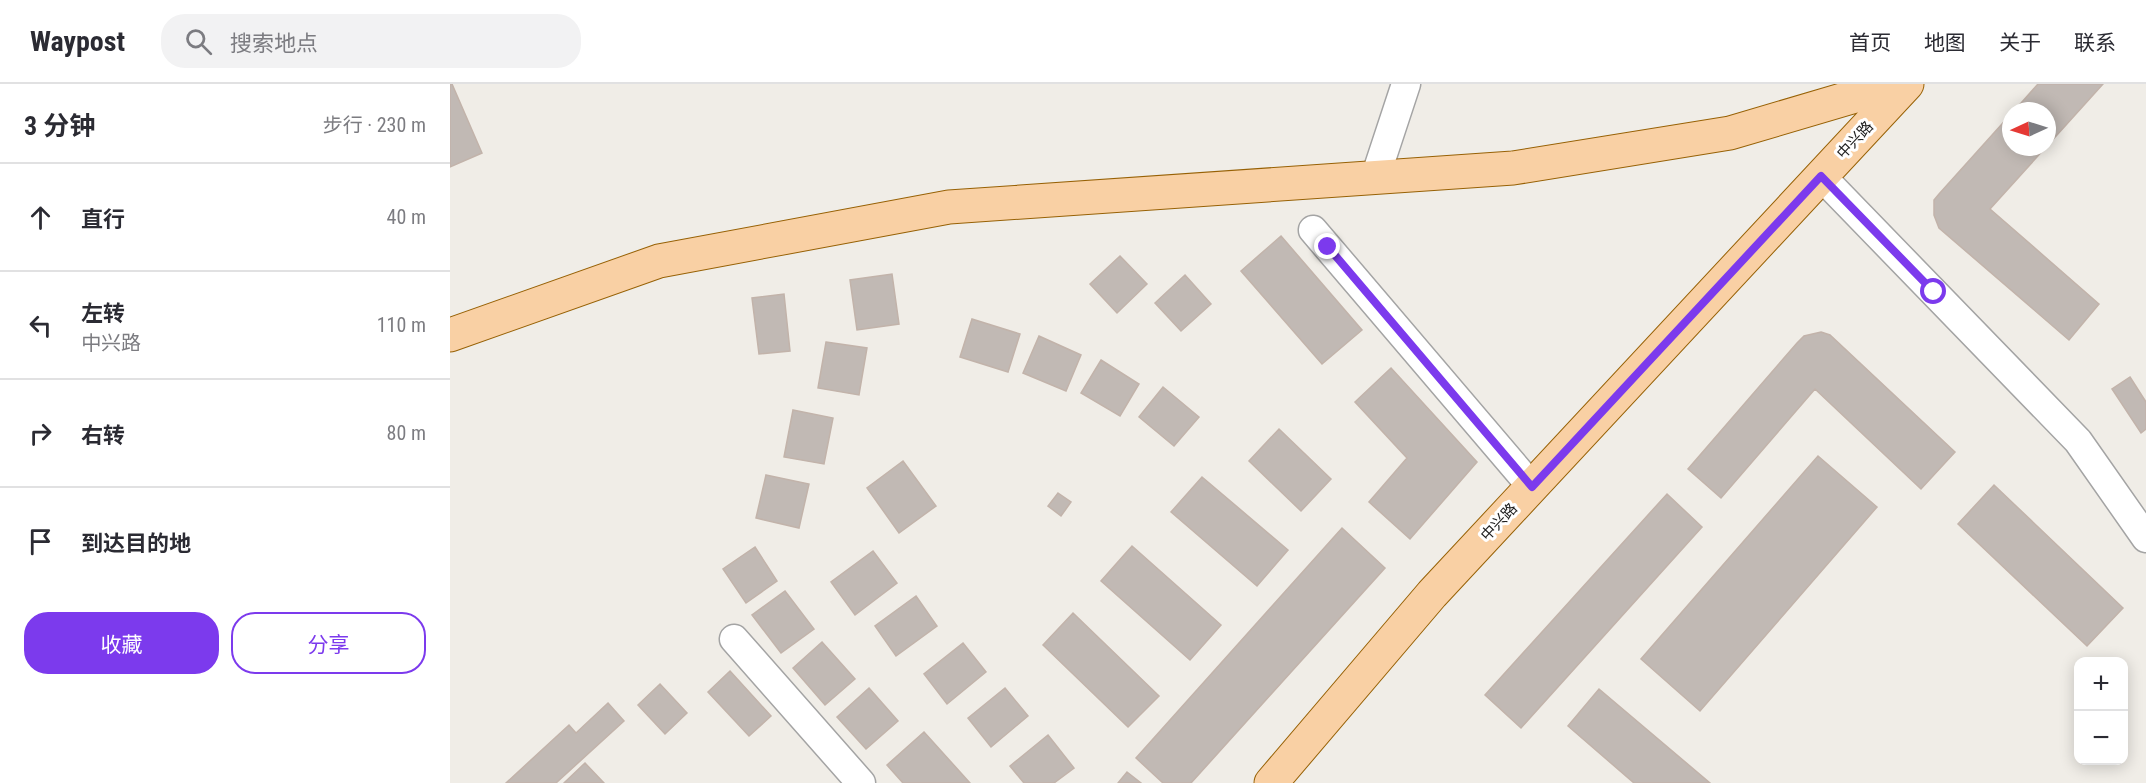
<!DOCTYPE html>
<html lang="zh">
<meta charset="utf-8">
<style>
:root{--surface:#fff;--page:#f2f2f3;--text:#2b2b33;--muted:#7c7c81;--line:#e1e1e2;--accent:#7c3aed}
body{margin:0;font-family:"Roboto Condensed","Noto Sans SC",sans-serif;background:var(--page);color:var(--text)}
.controls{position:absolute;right:18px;bottom:18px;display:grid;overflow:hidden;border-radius:12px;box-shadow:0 3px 15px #0003}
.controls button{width:54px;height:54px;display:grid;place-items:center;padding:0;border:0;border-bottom:2px solid var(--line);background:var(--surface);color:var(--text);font:30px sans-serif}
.compass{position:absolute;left:1552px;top:18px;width:54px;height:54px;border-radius:50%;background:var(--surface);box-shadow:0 3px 15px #0003;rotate:266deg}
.stop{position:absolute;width:18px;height:18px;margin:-14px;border:4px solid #7c3aed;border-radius:50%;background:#fff}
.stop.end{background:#7c3aed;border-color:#fff;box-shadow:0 2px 6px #0008}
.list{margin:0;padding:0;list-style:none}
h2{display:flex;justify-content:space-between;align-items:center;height:78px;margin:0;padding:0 24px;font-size:26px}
h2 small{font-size:20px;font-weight:400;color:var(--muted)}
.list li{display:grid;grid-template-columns:39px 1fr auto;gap:18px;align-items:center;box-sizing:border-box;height:108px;padding:0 24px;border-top:2px solid var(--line)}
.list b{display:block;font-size:22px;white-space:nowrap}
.list p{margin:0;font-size:20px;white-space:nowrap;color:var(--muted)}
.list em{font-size:20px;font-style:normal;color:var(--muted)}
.actions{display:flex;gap:12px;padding:18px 24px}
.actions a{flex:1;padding:14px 0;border:2px solid var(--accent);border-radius:24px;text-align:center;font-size:21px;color:var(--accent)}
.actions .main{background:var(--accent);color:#fff}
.icon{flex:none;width:33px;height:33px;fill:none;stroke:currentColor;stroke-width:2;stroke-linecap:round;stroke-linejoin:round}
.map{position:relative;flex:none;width:1696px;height:699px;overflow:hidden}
header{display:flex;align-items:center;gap:36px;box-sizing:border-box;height:84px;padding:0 30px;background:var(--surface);border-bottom:2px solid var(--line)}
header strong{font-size:28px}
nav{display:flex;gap:33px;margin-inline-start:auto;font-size:21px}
.search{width:420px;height:54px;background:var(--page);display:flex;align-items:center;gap:15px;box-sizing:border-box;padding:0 21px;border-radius:24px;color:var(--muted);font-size:22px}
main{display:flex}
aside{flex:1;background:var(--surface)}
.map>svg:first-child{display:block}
</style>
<header>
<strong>Waypost</strong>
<div class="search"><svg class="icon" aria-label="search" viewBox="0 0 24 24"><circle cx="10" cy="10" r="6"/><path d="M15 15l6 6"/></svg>搜索地点</div>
<nav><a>首页</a><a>地图</a><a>关于</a><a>联系</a></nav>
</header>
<main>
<aside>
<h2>3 分钟<small>步行 · 230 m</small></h2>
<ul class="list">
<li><svg class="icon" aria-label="ahead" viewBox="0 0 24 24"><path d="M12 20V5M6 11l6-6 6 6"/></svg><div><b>直行</b></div><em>40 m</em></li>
<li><svg class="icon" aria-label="left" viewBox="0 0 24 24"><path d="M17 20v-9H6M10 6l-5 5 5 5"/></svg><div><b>左转</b><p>中兴路</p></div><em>110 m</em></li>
<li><svg class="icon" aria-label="right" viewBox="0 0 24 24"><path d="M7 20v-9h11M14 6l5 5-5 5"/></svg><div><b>右转</b></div><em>80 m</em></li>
<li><svg class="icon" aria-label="arrive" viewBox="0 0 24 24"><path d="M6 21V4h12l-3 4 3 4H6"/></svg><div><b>到达目的地</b></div></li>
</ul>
<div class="actions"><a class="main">收藏</a><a>分享</a></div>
</aside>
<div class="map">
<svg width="1696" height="699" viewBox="0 0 1696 699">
<rect width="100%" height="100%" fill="#f0ede7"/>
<path fill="#c1b9b4" stroke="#c2b3aa" stroke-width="1.5" d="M0 0H2L32 69 0 83Z
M1588 0H1653L1597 62V27H1564Z
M1561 30V63H1596L1540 125 1649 220 1619 256 1489 144 1484 131V116L1489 110Z
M831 152 912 246 872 280 791 187Z
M670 172 697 200 667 229 640 200Z
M442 190 449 240 407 246 400 196Z
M735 191 761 220 731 247 705 219Z
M334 210 340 267 309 270 302 214Z
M522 235 570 250 558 288 510 273Z
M1371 248 1380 251 1505 368 1471 405 1365 305 1271 414 1238 385 1347 259 1354 252Z
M589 252 631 271 616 307 573 289Z
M376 258 417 264 409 311 368 304Z
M651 276 689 300 670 332 631 309Z
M941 284 1027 378 960 455 919 418 957 374 905 318Z
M1680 293 1696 318V345L1691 349 1662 305Z
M713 303 749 333 724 362 689 333Z
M343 326 383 334 374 380 334 373Z
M829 345 881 395 851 427 799 377Z
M1368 372 1427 423 1250 627 1191 575Z
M453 377 486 422 449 449 417 404Z
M316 391 359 400 349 444 306 434Z
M752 393 838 466 807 502 721 428Z
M1544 401 1673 524 1637 562 1508 440Z
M608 409 621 418 611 432 598 422Z
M1217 410 1252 443 1071 644 1035 611Z
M892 444 935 484 741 699H713L686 674Z
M682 462 771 541 740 576 651 497Z
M305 463 327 497 296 519 273 485Z
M423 467 447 499 405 531 381 498Z
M335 507 364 545 331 569 302 531Z
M466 512 487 542 446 572 425 542Z
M623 529 709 612 678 643 593 561Z
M372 558 405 595 375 621 343 584Z
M513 559 536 588 497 620 474 590Z
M280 587 321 632 299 652 258 608Z
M210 600 237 629 215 650 188 621Z
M419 604 448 637 416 665 387 633Z
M555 604 578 632 541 663 518 634Z
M1149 605 1260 699H1184L1118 642Z
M158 619 174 637 106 699H56L119 641 126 649Z
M474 648 520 699H453L437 681Z
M598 651 624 684 604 699H574L560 682Z
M135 679 154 699H114Z
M677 688 691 699H668Z"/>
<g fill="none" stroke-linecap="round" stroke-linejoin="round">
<defs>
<path id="minor" d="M1371 92 1628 357 1696 454
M925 94 956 0
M863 146 1082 403
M284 555 411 699"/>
<path id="major" d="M0 251 209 177 499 123 1063 84 1280 49 1446 0
M821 699 982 510 1457 0"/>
</defs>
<use href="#minor" stroke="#a4a4a4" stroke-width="31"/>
<use href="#major" stroke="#976105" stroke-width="35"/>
<use href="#minor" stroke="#fff" stroke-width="28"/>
<use href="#major" stroke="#f9d0a4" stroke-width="33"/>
</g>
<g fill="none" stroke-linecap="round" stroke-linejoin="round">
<path stroke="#7c3aed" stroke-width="8" d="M878 163 1082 403 1371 92 1484 208"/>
</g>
<g text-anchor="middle" stroke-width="6" stroke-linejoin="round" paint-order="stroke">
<g font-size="15" fill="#202020" stroke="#fff">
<text transform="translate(1405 56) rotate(-47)" y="5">中兴路</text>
<text transform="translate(1049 438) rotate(-47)" y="5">中兴路</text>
</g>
</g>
</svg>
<div class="controls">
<button>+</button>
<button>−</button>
</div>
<svg class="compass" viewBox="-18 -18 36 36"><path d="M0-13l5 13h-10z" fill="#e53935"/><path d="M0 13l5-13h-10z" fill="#7c7c81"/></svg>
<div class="stop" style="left:1484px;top:208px"></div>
<div class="stop end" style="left:878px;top:163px"></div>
</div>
</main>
